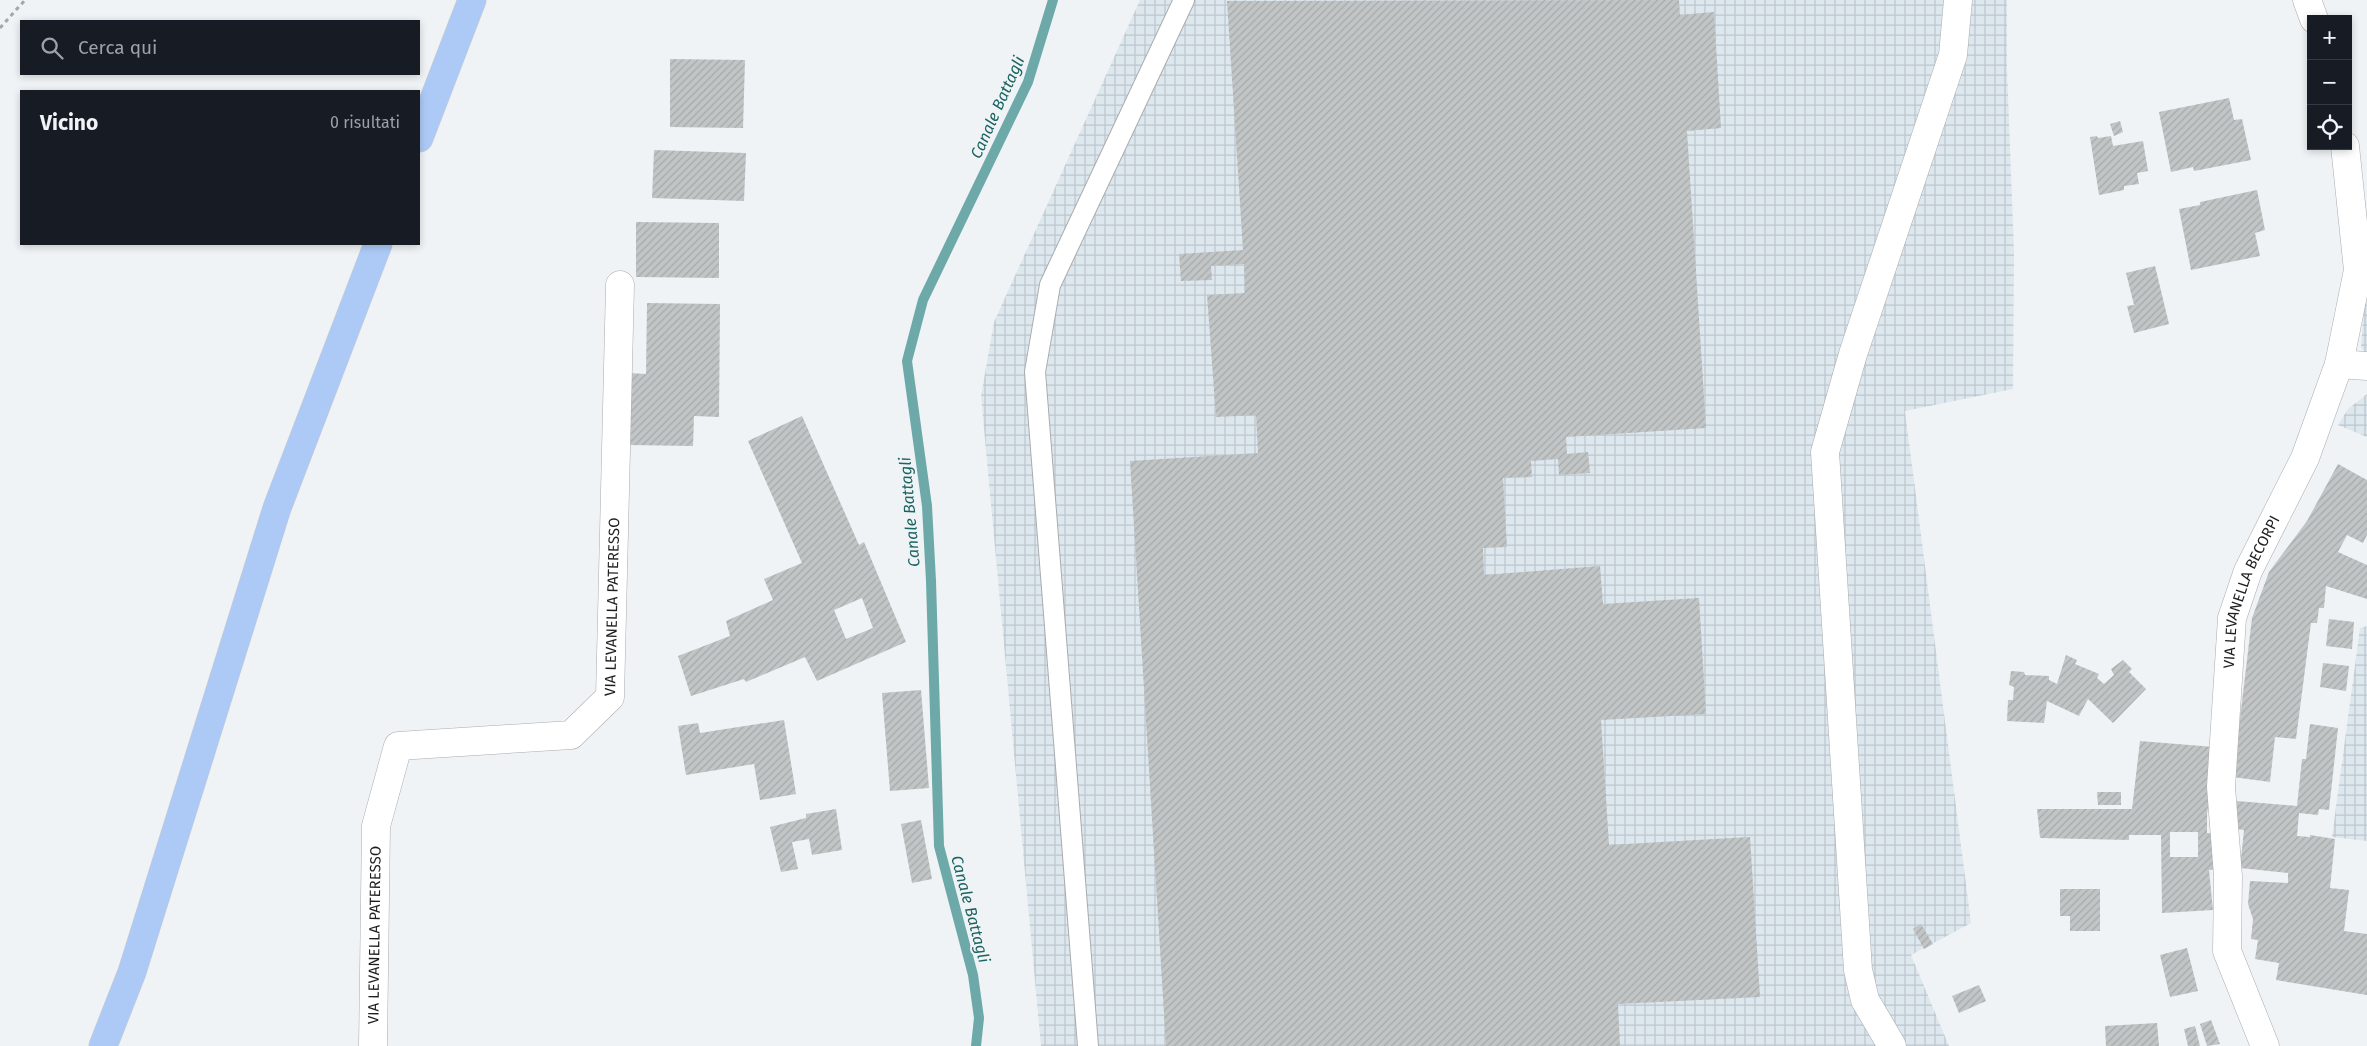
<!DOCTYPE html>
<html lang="it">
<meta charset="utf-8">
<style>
:root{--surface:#171b24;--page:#242831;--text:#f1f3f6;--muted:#9ea1a6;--line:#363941}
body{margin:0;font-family:"Fira Sans",sans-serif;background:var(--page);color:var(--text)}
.controls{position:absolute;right:15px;top:15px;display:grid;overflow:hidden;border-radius:0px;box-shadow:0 2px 8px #0003}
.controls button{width:45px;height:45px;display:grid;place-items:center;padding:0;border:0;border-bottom:1px solid var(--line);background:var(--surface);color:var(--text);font:25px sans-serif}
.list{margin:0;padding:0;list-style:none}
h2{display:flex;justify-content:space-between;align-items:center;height:65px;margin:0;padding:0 20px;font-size:21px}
h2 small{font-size:16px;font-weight:400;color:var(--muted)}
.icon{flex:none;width:28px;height:28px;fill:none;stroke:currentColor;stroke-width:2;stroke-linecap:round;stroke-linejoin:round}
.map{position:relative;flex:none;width:2367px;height:1046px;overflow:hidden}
.search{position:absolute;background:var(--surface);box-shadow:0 2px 8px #0003;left:20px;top:20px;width:400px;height:55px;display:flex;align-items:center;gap:12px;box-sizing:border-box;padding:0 18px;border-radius:0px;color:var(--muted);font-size:19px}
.panel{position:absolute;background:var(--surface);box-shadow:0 2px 8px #0003;left:20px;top:90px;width:400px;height:155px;border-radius:0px}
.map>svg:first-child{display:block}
</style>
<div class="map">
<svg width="2367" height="1046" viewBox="0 0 2367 1046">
<defs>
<pattern id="industrial-grid" width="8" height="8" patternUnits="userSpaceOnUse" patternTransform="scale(1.25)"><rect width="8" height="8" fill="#dde7ee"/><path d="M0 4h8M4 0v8" fill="none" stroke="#bdc6cc"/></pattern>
<pattern id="building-hatch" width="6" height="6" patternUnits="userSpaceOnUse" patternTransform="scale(1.25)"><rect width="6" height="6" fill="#c1c5c6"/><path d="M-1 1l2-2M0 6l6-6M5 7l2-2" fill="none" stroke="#a5a9aa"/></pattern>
</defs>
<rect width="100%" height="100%" fill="#f0f3f5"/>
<path fill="url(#industrial-grid)" d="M1140 0H2007V69L2014 252 2013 389 1905 411 1971 923 1911 955 1949 1046H1041L981 396 994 322Z
M2367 268V356L2361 347Z
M2367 394V437L2338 425 2348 409Z
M2367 626V841L2332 837 2360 628Z"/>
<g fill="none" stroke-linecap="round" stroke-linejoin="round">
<path stroke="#6ca9a8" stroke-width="10" d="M976 1046 979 1018 973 975 939 846 931 581 927 506 907 361 923 300 1028 82 1053 0"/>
</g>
<path fill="url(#building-hatch)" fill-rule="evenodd" d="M1679 0 1680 15 1714 12 1721 128 1687 131 1706 428 1566 437 1567 454 1588 452 1590 473 1559 475 1558 459 1531 461 1532 477 1503 478 1507 547 1483 548 1484 575 1600 566 1603 604 1699 598 1706 714 1601 720 1609 845 1750 837 1760 997 1618 1004 1620 1046H1166L1130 461 1258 453 1256 415 1216 417 1207 295 1245 293 1244 264 1211 266 1212 280 1181 281 1179 254 1243 250 1227 1Z
M670 59 745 60 743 128 670 127Z
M2229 98 2234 120 2242 119 2251 160 2194 171 2193 167 2171 172 2159 112Z
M2120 121 2123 132 2114 136 2110 124Z
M2097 136 2098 138 2111 136 2113 146 2143 141 2148 171 2137 173 2139 184 2124 186V190L2099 195 2090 137Z
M654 150 746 153 744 201 652 198Z
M2257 190 2265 230 2255 233 2260 256 2191 270 2179 209 2200 205V202Z
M636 222 719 223V278L636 277Z
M2155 266 2169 324 2134 333 2127 306 2134 305 2126 273Z
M647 303 720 304 719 417 694 416 693 446 629 445V373L646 374Z
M802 416 859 545 864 542 906 642 817 681 805 657 746 682 744 679 691 696 678 656 730 636 726 621 773 600 764 579 802 563 748 441ZM862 598 873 628 846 639 834 610Z
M2338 464 2367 480V535L2363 543 2347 535 2338 552 2367 565V599L2326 586 2324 608H2319L2317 623H2311L2296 739 2275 737 2270 782 2233 777 2252 618 2269 572 2307 521Z
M2329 619 2354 622 2352 649 2326 646Z
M2066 655 2077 660 2075 664 2099 674 2097 678 2104 684 2114 675 2111 669 2123 660 2132 669 2129 672 2146 689 2113 723 2088 699 2079 716 2047 701 2044 723 2007 721 2008 700H2013L2014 687 2009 685 2011 671 2024 672 2025 675 2049 676V680L2057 684Z
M2323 663 2349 666 2346 691 2320 687Z
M921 690 929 788 890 791 882 693Z
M784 720 796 794 760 800 754 764 686 775 678 726 698 723 700 733Z
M2310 724 2338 728 2329 810 2319 809 2318 815 2299 813 2297 836 2310 837V835L2335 839 2330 888 2349 890 2344 931 2367 934V995L2276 980 2279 963 2255 959 2258 940 2251 939 2253 919 2248 904 2250 881 2288 883V873L2240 868 2244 830 2235 829 2237 801 2297 806 2302 759H2306Z
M2140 741 2214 747V768L2207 814V833H2219L2221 869 2209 870 2213 910 2162 913 2161 835H2129V840L2040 838 2037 809H2132ZM2170 832H2198V857H2170Z
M2097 792H2121V805H2098Z
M836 809 842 850 812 855 809 839 792 842 798 869 781 872 770 827 806 818V814Z
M921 820 932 879 912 883 901 824Z
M2060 889H2100V931H2070V916H2060Z
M1921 924 1933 944 1924 949 1913 929Z
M2187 948 2198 991 2170 997 2160 955Z
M1979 985 1986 1001 1959 1013 1952 996Z
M2211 1020 2220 1044 2207 1046 2200 1024Z
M2157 1023 2159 1046H2106L2105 1026Z
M2195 1026 2200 1046H2188L2184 1029Z"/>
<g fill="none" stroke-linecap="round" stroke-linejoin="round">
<defs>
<path id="service" d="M1088 1046 1035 372 1050 285 1184 0"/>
<g id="minor">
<path d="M2307 0 2314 19"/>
<path d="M2339 364 2367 366"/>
<path id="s1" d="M373 1046 376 826 398 746 571 735 610 697 620 285"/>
<path d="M1892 1046 1865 1000 1858 970 1825 452 1853 354 1953 55 1958 0"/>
<path id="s2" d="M2265 1046 2227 951 2228 876 2221 787 2232 618 2248 571 2305 458 2339 364 2358 270 2345 146"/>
</g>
<path id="primary" d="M419 138 472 0
M103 1046 132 972 277 508 378 244"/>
</defs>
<use href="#service" stroke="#a9acae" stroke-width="22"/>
<use href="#minor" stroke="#a9acae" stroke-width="29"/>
<use href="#primary" stroke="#cdcece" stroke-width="29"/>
<path stroke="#a4a6a8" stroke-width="3" stroke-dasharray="4 4" stroke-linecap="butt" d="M0 28 25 0"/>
<use href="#service" stroke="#fff" stroke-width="20"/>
<use href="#minor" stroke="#fff" stroke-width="28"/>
<use href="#primary" stroke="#adcaf6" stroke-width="28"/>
</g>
<g text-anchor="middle" stroke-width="4" stroke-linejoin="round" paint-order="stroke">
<g font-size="15" fill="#1d1e1f" stroke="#f0f3f5">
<text dy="5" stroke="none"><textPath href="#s2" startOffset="466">VIA LEVANELLA BECORPI</textPath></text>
<text dy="5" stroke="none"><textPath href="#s1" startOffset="621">VIA LEVANELLA PATERESSO</textPath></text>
<text dy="5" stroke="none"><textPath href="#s1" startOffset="111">VIA LEVANELLA PATERESSO</textPath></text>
</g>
<g font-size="16" font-style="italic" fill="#1c6462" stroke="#f0f3f5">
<text transform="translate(997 107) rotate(-66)" y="6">Canale Battagli</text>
<text transform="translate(909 512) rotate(-95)" y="6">Canale Battagli</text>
<text transform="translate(971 909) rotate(75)" y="6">Canale Battagli</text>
</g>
</g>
</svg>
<div class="controls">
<button>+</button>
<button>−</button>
<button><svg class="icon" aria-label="locate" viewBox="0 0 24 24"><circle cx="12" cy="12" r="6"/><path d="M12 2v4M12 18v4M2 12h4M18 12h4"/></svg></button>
</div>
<div class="search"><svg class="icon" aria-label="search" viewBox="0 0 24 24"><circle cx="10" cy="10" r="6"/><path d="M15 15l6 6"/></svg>Cerca qui</div>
<section class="panel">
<h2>Vicino<small>0 risultati</small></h2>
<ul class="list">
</ul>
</section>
</div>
